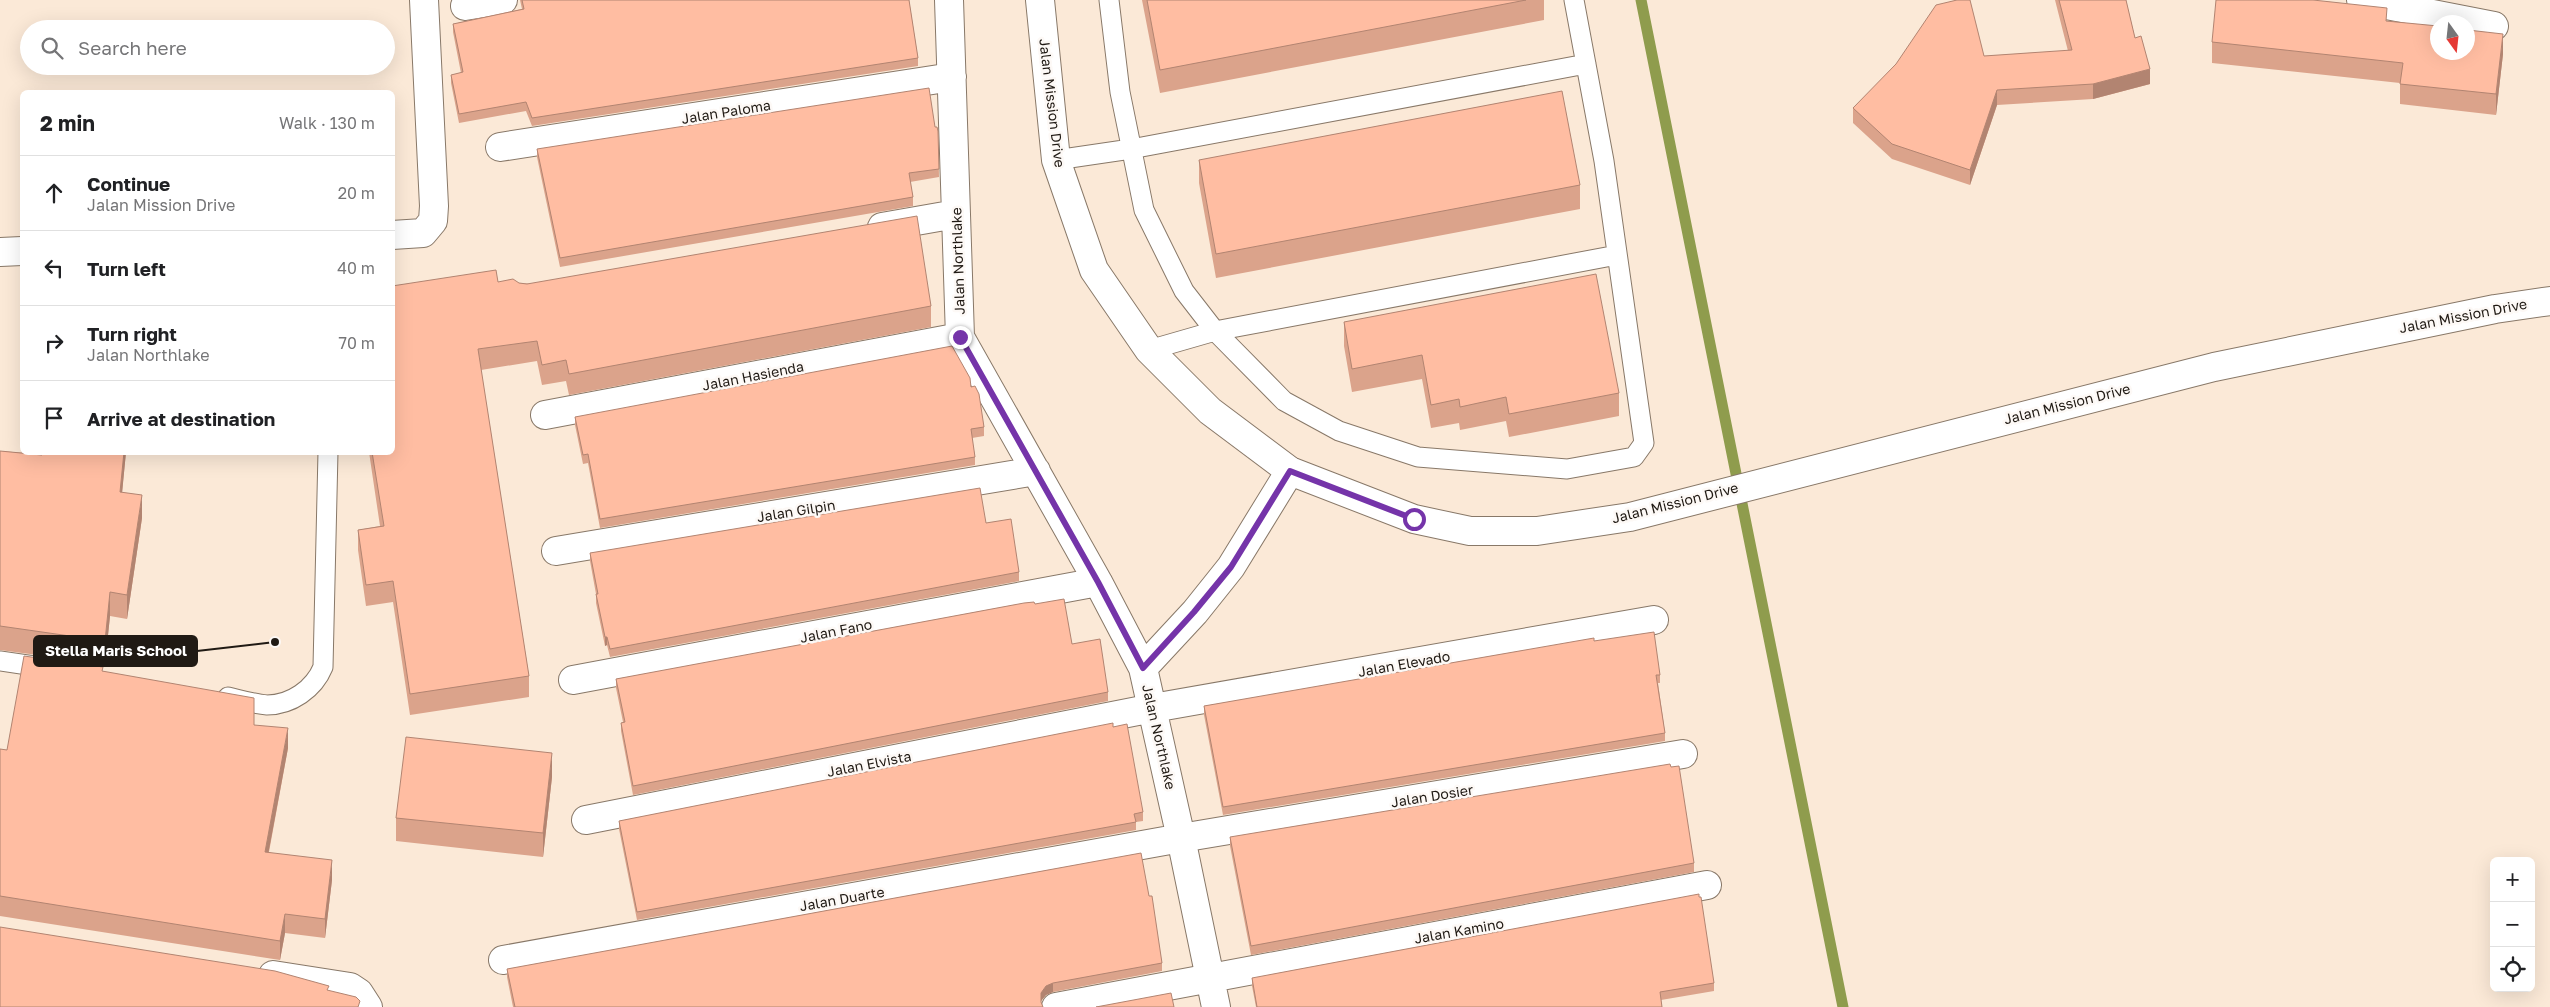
<!DOCTYPE html>
<meta charset="utf-8">
<style>
:root{--surface:#fff;--page:#f2f2f2;--text:#202124;--muted:#757577;--line:#e0e0e0}
body{margin:0;font-family:"Golos Text",sans-serif;background:var(--page);color:var(--text)}
.controls{position:absolute;right:15px;bottom:15px;display:grid;overflow:hidden;border-radius:8px;box-shadow:0 5px 20px #0002}
.controls button{width:45px;height:45px;display:grid;place-items:center;padding:0;border:0;border-bottom:1px solid var(--line);background:var(--surface);color:var(--text);font:25px sans-serif}
.compass{position:absolute;left:2430px;top:15px;width:45px;height:45px;border-radius:50%;background:var(--surface);box-shadow:0 5px 20px #0002;rotate:165deg}
.stop{position:absolute;width:15px;height:15px;margin:-11px;border:4px solid #7534a9;border-radius:50%;background:#fff}
.stop.end{background:#7534a9;border-color:#fff;box-shadow:0 1px 5px #0008}
.list{margin:0;padding:0;list-style:none}
h2{display:flex;justify-content:space-between;align-items:center;height:65px;margin:0;padding:0 20px;font-size:21px}
h2 small{font-size:16px;font-weight:400;color:var(--muted)}
.list li{display:grid;grid-template-columns:32px 1fr auto;gap:15px;align-items:center;box-sizing:border-box;height:75px;padding:0 20px;border-top:1px solid var(--line)}
.list b{display:block;font-size:19px;white-space:nowrap}
.list p{margin:0;font-size:16px;white-space:nowrap;color:var(--muted)}
.list em{font-size:16px;font-style:normal;color:var(--muted)}
.icon{flex:none;width:28px;height:28px;fill:none;stroke:currentColor;stroke-width:2;stroke-linecap:round;stroke-linejoin:round}
.map{position:relative;flex:none;width:2550px;height:1007px;overflow:hidden}
.search{position:absolute;background:var(--surface);box-shadow:0 5px 20px #0002;left:20px;top:20px;width:375px;height:55px;display:flex;align-items:center;gap:12px;box-sizing:border-box;padding:0 18px;border-radius:28px;color:var(--muted);font-size:19px}
.panel{position:absolute;background:var(--surface);box-shadow:0 5px 20px #0002;left:20px;top:90px;width:375px;height:365px;border-radius:8px}
.map>svg:first-child{display:block}
</style>
<div class="map">
<svg width="2550" height="1007" viewBox="0 0 2550 1007">
<rect width="100%" height="100%" fill="#fbe9d7"/>
<g fill="none" stroke-linecap="round" stroke-linejoin="round">
<path stroke="#8f9c4d" stroke-width="11" d="M1641 0 1843 1007"/>
<defs>
<path id="service" d="M1109 0 1120 92 1144 210 1184 291 1215 331 1284 401 1339 431 1418 457 1567 469 1634 457 1644 443 1604 161 1574 0
M1056 160 1131 149 1586 64
M1149 350 1215 331 1617 255
M0 661 48 668
M228 697C241 700 254 704 267 705 291 705 314 689 323 667L328 452"/>
<path id="minor" d="M949 0 960 337 1098 582 1143 668 1181 838 1216 1007
M2361 0 2494 26
M465 6 503 0
M500 147 952 77
M882 227 956 214
M392 235 423 233 433 221 434 206 424 0
M0 252 22 251
M545 415 960 337
M556 551 1036 471
M1143 668 1195 612 1231 567 1290 471
M573 680 1098 582
M586 820 1153 708 1654 620
M503 960 1181 838 1683 754
M273 975 350 987 359 993 368 1007
M1056 1007 1707 885"/>
<path id="tertiary" d="M1040 0 1056 160 1094 270 1149 350 1210 411 1290 471 1414 519 1470 531H1537L1630 517 2214 367 2495 309 2550 301"/>
</defs>
<use href="#service" stroke="#887868" stroke-width="21"/>
<use href="#minor" stroke="#887868" stroke-width="30"/>
<use href="#tertiary" stroke="#887868" stroke-width="30"/>
<use href="#service" stroke="#fff" stroke-width="19"/>
<use href="#minor" stroke="#fff" stroke-width="28"/>
<use href="#tertiary" stroke="#fff" stroke-width="28"/>
</g>
<path fill="#dba38b" d="M520 0H909L918 58V66L532 126 526 111 459 123 451 83V75L461 73 453 32V24L522 9Z
M1142 0H1544V20L1160 93Z
M2055 0H2126L2135 38 2150 84 2093 99 1997 105 1970 185 1892 159 1853 123V108L1984 56 2068 51Z
M2387 21 2503 54 2496 115 2400 104V83L2212 63V42Z
M935 127 938 131 939 177 910 182 913 197V206L560 267 537 157V149Z
M1199 160 1580 185V209L1216 278 1199 183Z
M498 282 931 306V327L569 395 566 381 542 385 537 361 481 370 529 676V697L410 715 393 602 366 606 358 550V530L380 526 369 452H392Z
M1344 322 1619 393V416L1509 437 1506 421 1460 430 1459 423 1431 428 1422 379 1352 392 1344 346Z
M971 387 984 427V436L972 438 975 457V465L600 528 588 463 583 464 575 425V417Z
M0 451 39 454V452H126L122 492 142 518 127 619 110 616 105 664 0 650Z
M986 523 1019 572V581L610 657 607 645 605 646 596 603V594L590 561V553Z
M1035 604 1072 644 1108 692V701L633 795 621 731V723L623 722 616 688V679Z
M1594 641 1660 675V683H1658L1665 733V741L1223 815 1204 715V706Z
M103 671 254 725 288 748 269 852 332 880 325 938 285 933 280 960 0 916V749L7 750Z
M1113 727 1143 812V821L1136 822V830L637 920 619 829V821Z
M552 777 543 857 396 841V818Z
M1230 837 1694 863V872L1251 955 1230 846Z
M1149 896 1162 963V971L1053 992 1046 995 1041 1001V1003L1043 1007H513L507 977V969Z
M1252 978 1714 983V991L1661 1000 1662 1007H1256L1252 986Z"/>
<path fill="#b28471" d="M2503 34V54L2496 115V94Z
M2150 69V84L2093 99V84Z
M1997 90V105L1970 185V170Z
M124 452H126L120 515V492Z
M142 495V518L127 619V595Z
M110 592V616L105 664V641Z
M605 637H607V645L605 646Z
M288 728V748L265 871V852Z
M552 753V777L543 857V833Z
M332 860V880L325 938V919Z
M285 914V933L280 960V941Z
M1053 983V992L1046 995 1041 1001V1007V993L1046 986Z"/>
<path fill="#ffbda2" stroke="#b28471" d="M522 0H909L918 58 532 118 526 102 459 114 451 75 463 72 453 24 524 9Z
M1147 0H1526L1160 70Z
M1957 0H1970L1984 56 2072 50 2059 0H2126L2135 38 2141 36 2150 69 2093 84 1997 90 1970 170 1892 144 1853 108 1896 64 1936 5Z
M2216 0H2313L2387 8 2386 21 2438 26V52H2468V30L2503 34 2496 94 2400 84 2403 63 2212 42Z
M929 88 935 127H937L938 131 939 169 909 173 913 197 560 258 537 149Z
M1562 91 1580 185 1216 254 1199 160Z
M917 216 931 306 569 374 566 360 542 365 537 341 478 349 529 676 410 694 393 581 366 585 358 530 384 526 372 452H392V286L496 270 498 282 513 279 519 283 527 284Z
M1596 274 1619 393 1509 414 1506 397 1460 407 1459 399 1431 405 1422 355 1352 369 1344 322Z
M952 346 970 378 971 387 975 386 979 394 984 427 971 429 975 457 600 519 588 454 583 455 575 417Z
M0 451 42 455 41 452H124L120 492 142 495 127 595 110 592 105 641 0 626Z
M980 488 986 523 1011 519 1019 572 610 649 607 637H605L596 594H598L590 553Z
M1064 599 1072 644 1100 639 1108 692 633 786 621 723 625 722 616 679 1024 603 1034 602 1035 604Z
M1654 632 1660 675H1656L1665 733 1223 807 1204 706 1594 638V641Z
M24 656 103 667 102 671 254 698V725L288 728 265 852 332 860 325 919 285 914 280 941 0 896V749L7 750Z
M1113 723V727L1127 724 1143 812 1134 814 1136 822 637 912 619 821Z
M406 737 552 753 543 833 396 818Z
M1670 764 1671 767 1679 766 1694 863 1251 946 1230 837Z
M1141 853 1149 896H1152L1162 963 1053 983 1046 986 1041 993V1002L1043 1007H515L507 969Z
M1699 894V897H1701L1714 983 1660 992 1662 1007H1257L1252 978Z
M0 927 275 971 329 986 327 990 356 997 360 1001 358 1007H0Z
M1171 993 1174 1007H1096Z"/>
<g fill="none" stroke-linecap="round" stroke-linejoin="round">
<path stroke="#7534a9" stroke-width="6" d="M960 337 1098 582 1143 668 1194 612 1231 567 1290 471 1414 519"/>
</g>
<g text-anchor="middle" stroke-width="5" stroke-linejoin="round" paint-order="stroke">
<g font-size="14" fill="#201a14" stroke="#fdf9f6">
<text transform="translate(1052 103) rotate(83)" y="5">Jalan Mission Drive</text>
<text transform="translate(726 112) rotate(-9)" y="5">Jalan Paloma</text>
<text transform="translate(958 261) rotate(-92)" y="5">Jalan Northlake</text>
<text transform="translate(2463 316) rotate(-11)" y="5">Jalan Mission Drive</text>
<text transform="translate(753 376) rotate(-11)" y="5">Jalan Hasienda</text>
<text transform="translate(2067 404) rotate(-14)" y="5">Jalan Mission Drive</text>
<text transform="translate(1675 503) rotate(-14)" y="5">Jalan Mission Drive</text>
<text transform="translate(796 511) rotate(-9)" y="5">Jalan Gilpin</text>
<text transform="translate(836 631) rotate(-11)" y="5">Jalan Fano</text>
<text transform="translate(1404 664) rotate(-10)" y="5">Jalan Elevado</text>
<text transform="translate(1159 737) rotate(77)" y="5">Jalan Northlake</text>
<text transform="translate(869 764) rotate(-11)" y="5">Jalan Elvista</text>
<text transform="translate(1432 796) rotate(-9)" y="5">Jalan Dosier</text>
<text transform="translate(842 899) rotate(-10)" y="5">Jalan Duarte</text>
<text transform="translate(1459 931) rotate(-10)" y="5">Jalan Kamino</text>
</g>
</g>
<path fill="none" stroke="#201a14" stroke-width="2" d="M275 642L197 651"/>
<circle fill="#201a14" stroke="#fdf9f6" stroke-width="2" cx="275" cy="642" r="5"/>
<rect fill="#201a14" stroke="#201a14" stroke-width="2" x="34" y="636" width="163" height="30" rx="5"/>
<g font-size="15" text-anchor="middle" font-weight="bold" fill="#fff">
<text x="116" y="656">Stella Maris School</text>
</g>
</svg>
<div class="controls">
<button>+</button>
<button>−</button>
<button><svg class="icon" aria-label="locate" viewBox="0 0 24 24"><circle cx="12" cy="12" r="6"/><path d="M12 2v4M12 18v4M2 12h4M18 12h4"/></svg></button>
</div>
<svg class="compass" viewBox="-18 -18 36 36"><path d="M0-13l5 13h-10z" fill="#e53935"/><path d="M0 13l5-13h-10z" fill="#757577"/></svg>
<div class="stop" style="left:1414px;top:519px"></div>
<div class="stop end" style="left:960px;top:337px"></div>
<div class="search"><svg class="icon" aria-label="search" viewBox="0 0 24 24"><circle cx="10" cy="10" r="6"/><path d="M15 15l6 6"/></svg>Search here</div>
<section class="panel">
<h2>2 min<small>Walk · 130 m</small></h2>
<ul class="list">
<li><svg class="icon" aria-label="ahead" viewBox="0 0 24 24"><path d="M12 20V5M6 11l6-6 6 6"/></svg><div><b>Continue</b><p>Jalan Mission Drive</p></div><em>20 m</em></li>
<li><svg class="icon" aria-label="left" viewBox="0 0 24 24"><path d="M17 20v-9H6M10 6l-5 5 5 5"/></svg><div><b>Turn left</b></div><em>40 m</em></li>
<li><svg class="icon" aria-label="right" viewBox="0 0 24 24"><path d="M7 20v-9h11M14 6l5 5-5 5"/></svg><div><b>Turn right</b><p>Jalan Northlake</p></div><em>70 m</em></li>
<li><svg class="icon" aria-label="arrive" viewBox="0 0 24 24"><path d="M6 21V4h12l-3 4 3 4H6"/></svg><div><b>Arrive at destination</b></div></li>
</ul>
</section>
</div>
